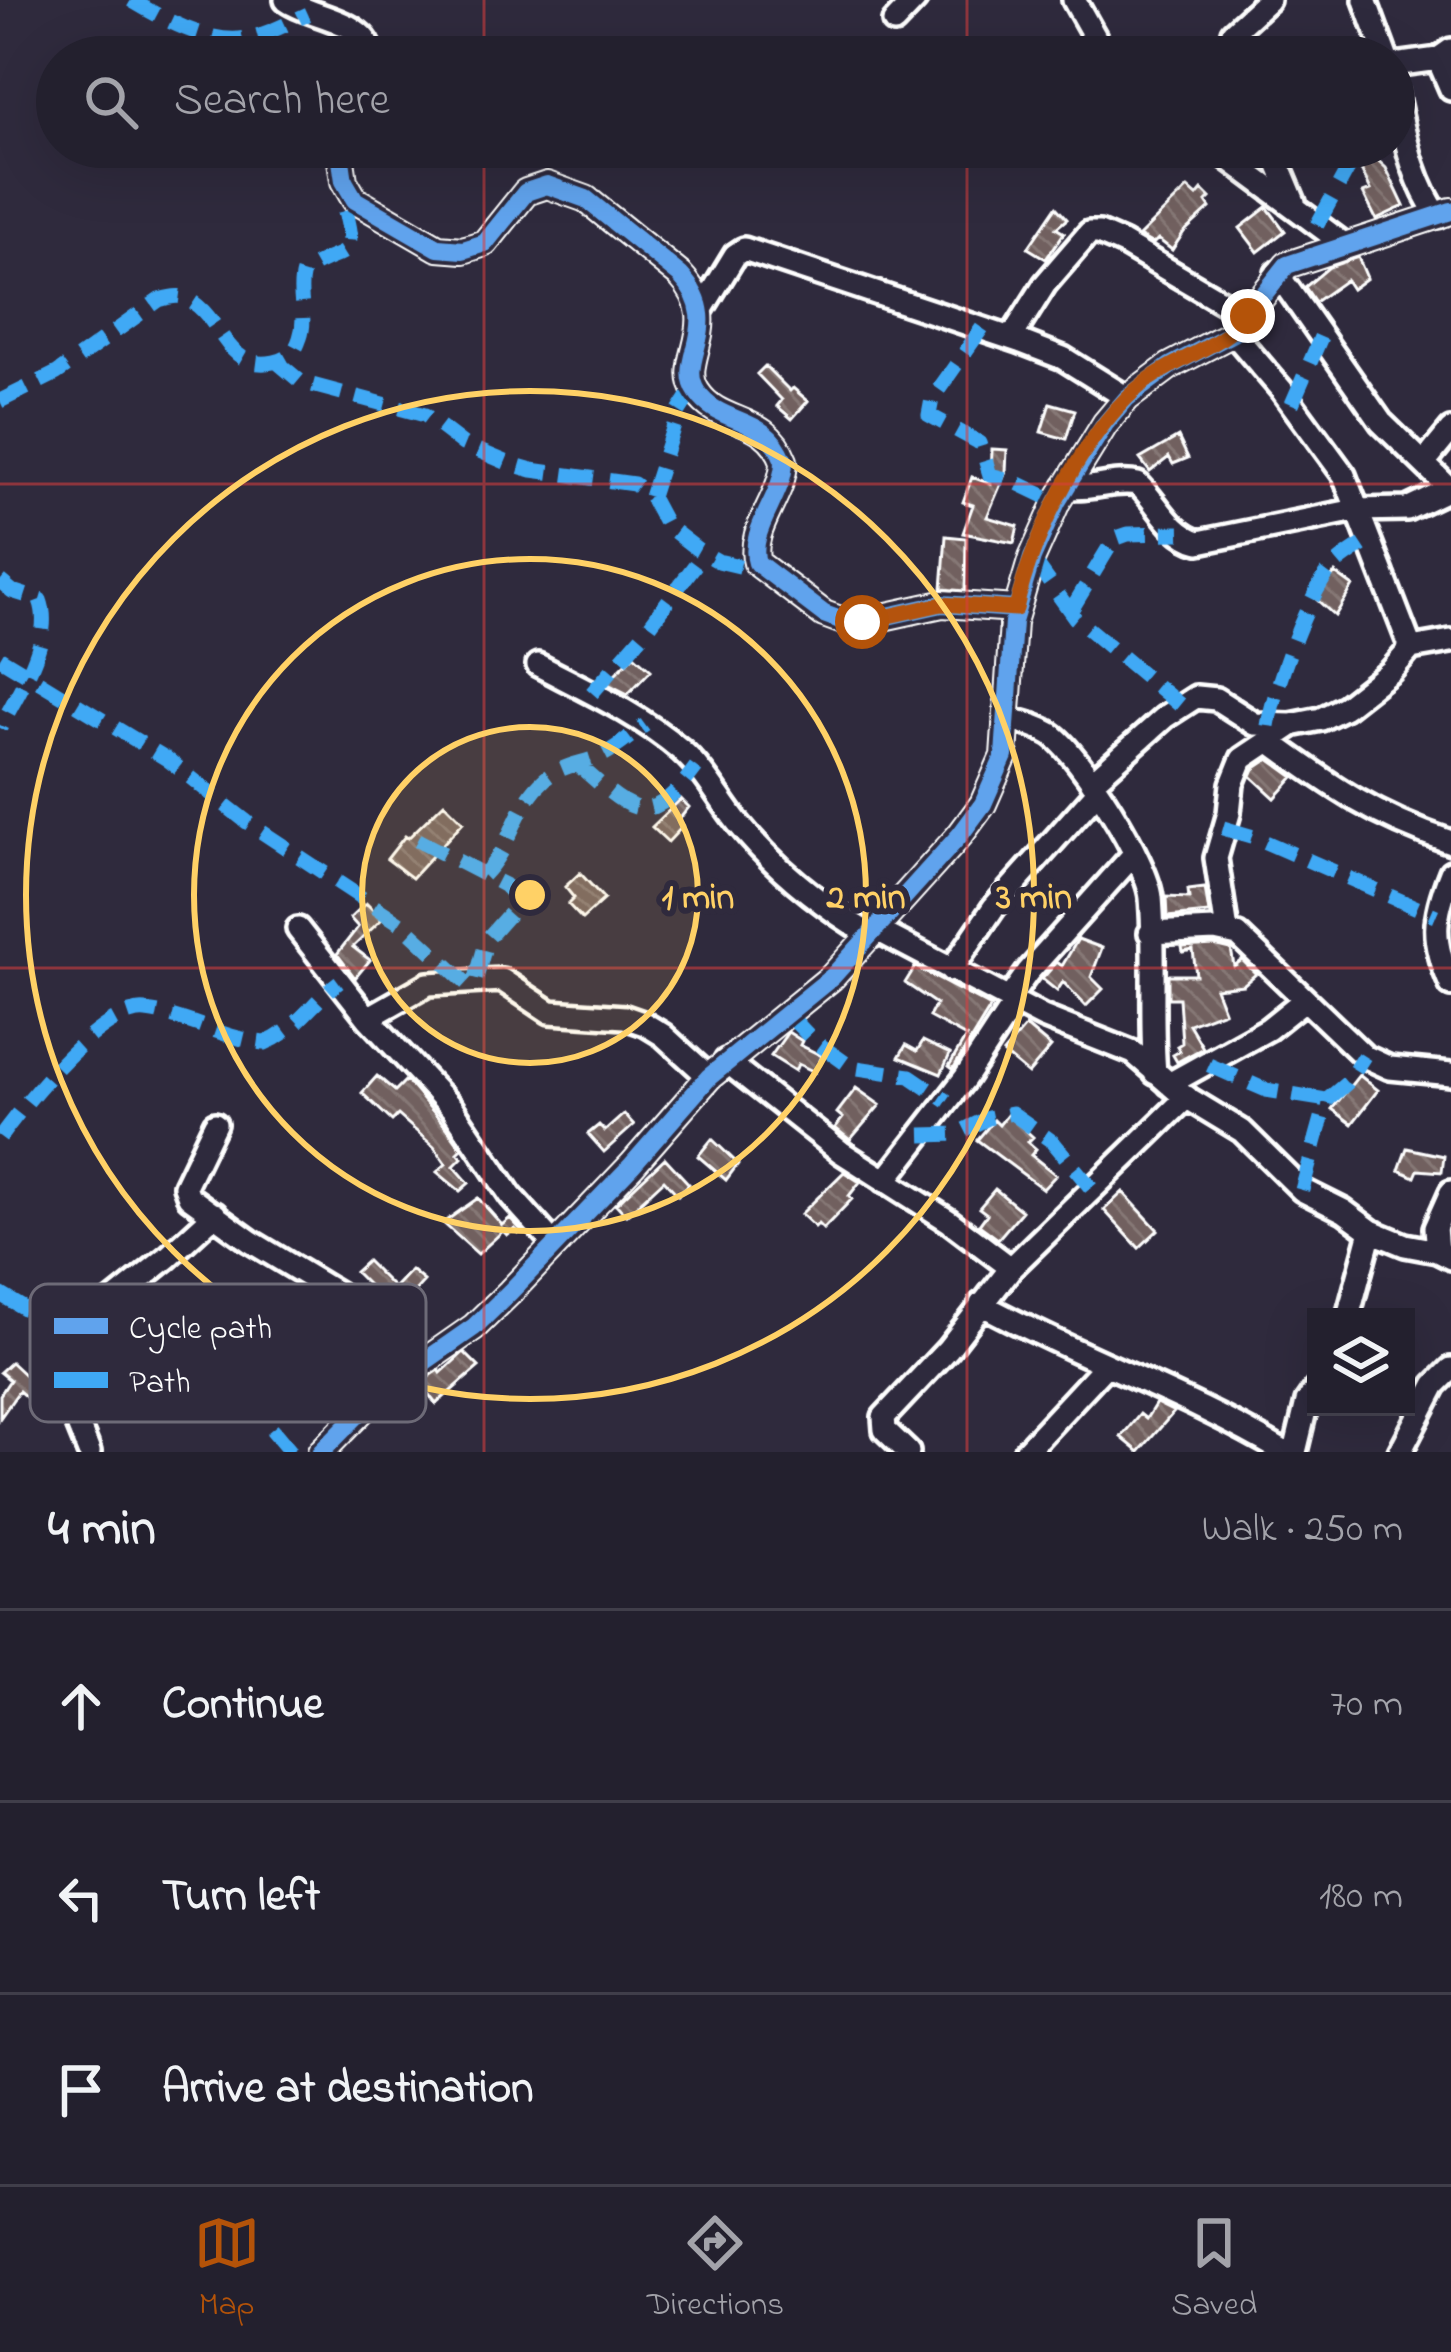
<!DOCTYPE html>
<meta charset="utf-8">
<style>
:root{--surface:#23202e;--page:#2f2d3a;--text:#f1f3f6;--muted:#a3a3aa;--line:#403e4a;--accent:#b45309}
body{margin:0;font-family:"Indie Flower",sans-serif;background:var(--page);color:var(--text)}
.controls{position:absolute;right:36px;bottom:36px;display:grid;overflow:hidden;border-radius:0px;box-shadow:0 12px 48px #0002}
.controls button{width:108px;height:108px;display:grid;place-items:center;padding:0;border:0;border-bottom:3px solid var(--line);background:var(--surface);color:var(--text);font:60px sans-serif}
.stop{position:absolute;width:36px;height:36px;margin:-27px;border:9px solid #b45309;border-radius:50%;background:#fff}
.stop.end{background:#b45309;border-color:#fff;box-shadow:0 3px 12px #0008}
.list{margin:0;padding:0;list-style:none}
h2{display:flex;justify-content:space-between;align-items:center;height:156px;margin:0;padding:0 48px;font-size:51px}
h2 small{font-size:39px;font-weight:400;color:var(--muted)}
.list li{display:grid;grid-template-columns:78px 1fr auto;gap:36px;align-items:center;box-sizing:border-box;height:192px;padding:0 48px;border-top:3px solid var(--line)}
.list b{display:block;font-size:45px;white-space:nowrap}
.list em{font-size:39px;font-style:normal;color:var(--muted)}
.icon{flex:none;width:66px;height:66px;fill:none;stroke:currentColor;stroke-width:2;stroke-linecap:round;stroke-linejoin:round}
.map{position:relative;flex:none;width:1451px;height:1452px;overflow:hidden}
.search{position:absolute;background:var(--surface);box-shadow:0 12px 48px #0002;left:36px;right:36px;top:36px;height:132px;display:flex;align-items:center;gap:30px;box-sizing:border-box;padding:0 42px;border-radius:66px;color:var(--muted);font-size:45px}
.sheet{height:732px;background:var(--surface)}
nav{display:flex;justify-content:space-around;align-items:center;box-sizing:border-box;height:168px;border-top:3px solid var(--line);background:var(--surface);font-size:33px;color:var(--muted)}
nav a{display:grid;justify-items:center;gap:6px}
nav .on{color:var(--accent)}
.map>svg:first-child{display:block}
</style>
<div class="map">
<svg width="1451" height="1452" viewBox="0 0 1451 1452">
<defs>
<pattern id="building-back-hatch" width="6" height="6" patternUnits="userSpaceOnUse" patternTransform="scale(3)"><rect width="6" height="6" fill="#71605e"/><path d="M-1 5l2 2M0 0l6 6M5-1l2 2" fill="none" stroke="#867876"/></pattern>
</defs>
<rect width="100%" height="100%" fill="#2f2a3d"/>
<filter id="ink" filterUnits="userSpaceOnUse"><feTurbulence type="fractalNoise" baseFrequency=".00833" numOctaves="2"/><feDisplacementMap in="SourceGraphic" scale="24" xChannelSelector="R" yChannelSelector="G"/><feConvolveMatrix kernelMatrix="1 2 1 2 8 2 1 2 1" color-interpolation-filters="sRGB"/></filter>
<g filter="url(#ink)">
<path fill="url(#building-back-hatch)" stroke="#fff" stroke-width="3" d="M1373 156 1386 168 1404 206 1376 219 1363 193 1371 190 1359 165Z
M1188 188 1197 196 1202 190 1210 198 1206 202 1210 208 1184 232 1172 250 1158 239 1153 244 1139 236Z
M1056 207 1067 219 1056 228 1064 233 1046 259 1028 248Z
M1267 207 1285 231 1258 252 1240 228Z
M1358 257 1367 278 1352 289 1346 280 1315 302 1305 287 1329 267Z
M765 366 790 391 793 388 808 401 792 419 777 406 782 400 757 374Z
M1050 403 1075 410 1066 439 1041 432Z
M1178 437 1188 458 1173 464 1169 457 1150 472 1140 459Z
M992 449 1007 450 1006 472 987 517 1018 526 1014 543 963 533 973 505 963 502 972 477 991 484Z
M946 536 966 538 965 591 942 589Z
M1335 573 1353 586 1335 616 1315 598Z
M634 655 651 670 628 694 606 683Z
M1269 759 1294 777 1275 798 1251 776 1254 769Z
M681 799 689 807 678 821 683 826 668 842 652 827Z
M444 803 463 822 412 878 387 859 405 836 408 838Z
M580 873 604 899 582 919 568 904 574 898 565 887Z
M1205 888 1209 913 1167 917 1166 897 1189 898 1188 890Z
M366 903 382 919 353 947 370 960 355 978 337 954 358 927 350 918Z
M1078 939 1102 948 1091 977 1103 989 1086 1006 1063 982 1057 991 1042 979 1057 962 1062 966Z
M1214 945 1231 949 1234 966 1242 960 1256 974 1243 985 1215 988 1224 1011 1189 1024 1203 1048 1177 1062 1173 1055 1180 1051 1177 1046 1182 1043 1179 998H1168V975H1196L1193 950 1183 952 1182 947Z
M915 967 991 1007 953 1069 949 1066 966 1037 929 1017 936 1004 905 983Z
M1026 1026 1051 1047 1028 1074 1003 1053Z
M788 1032 802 1041 800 1045 822 1056 815 1072 798 1064 795 1071 771 1056Z
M923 1041 950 1054 941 1074 899 1057 906 1045 917 1051Z
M1359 1075 1378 1090 1352 1124 1332 1109Z
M377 1076 395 1091 406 1080 448 1129 462 1149 458 1153 462 1158 454 1166 469 1183 460 1191 437 1172 446 1164 434 1147 398 1115 392 1121 362 1093Z
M856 1088 880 1105 850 1140 835 1128 843 1118 837 1113Z
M624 1114 634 1125 604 1152 588 1134 599 1125 605 1131Z
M1008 1114 1033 1137 1028 1142 1036 1149 1031 1155 1056 1175 1043 1189 977 1140 994 1120 999 1125Z
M712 1139 738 1164 726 1180 698 1156Z
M1407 1148 1444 1156 1442 1172 1418 1170 1415 1177 1399 1170Z
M665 1158 689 1184 678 1195 664 1180 626 1215 616 1204Z
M844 1172 860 1182 849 1196 852 1199 823 1229 818 1224 815 1227 801 1214Z
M995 1189 1022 1211 998 1239 979 1225 987 1214 979 1208Z
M1123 1192 1158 1230 1139 1248 1104 1210Z
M478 1198 502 1225 510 1218 522 1231 519 1233 515 1229 507 1235 503 1231 478 1254 443 1223Z
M367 1261 394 1288 411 1270 424 1281 392 1316 375 1303 380 1297 355 1272Z
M464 1352 479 1367 436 1404 420 1383 439 1370 441 1373Z
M11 1362 54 1402 56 1409 49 1417 19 1391 0 1418V1395L10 1380 0 1372Z
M1156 1403 1174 1412 1139 1452 1121 1437 1140 1414 1146 1419Z"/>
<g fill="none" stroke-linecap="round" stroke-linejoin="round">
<defs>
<path id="minor" d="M286 0C310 18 371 20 371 57
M1074 0 1106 57
M1365 0 1386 57
M894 22 915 0
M1234 57 1233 32 1268 0
M1438 59 1451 89
M1394 65 1438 59 1451 50
M1394 88C1405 134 1410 176 1438 216
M339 147 344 181 355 200 438 248 463 250 485 243 526 192 547 185 586 199 680 275C727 325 675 360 697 392 720 427 766 413 784 461 784 496 747 530 757 563L824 614 851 624 942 604 1016 609
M1213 147 1345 245
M1271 147 1294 202
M1277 273 1381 422 1451 490
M702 309 735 255 744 249 1019 341 1063 358 1127 398
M1233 333 1281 389 1344 475 1411 648
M1011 338 1045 284 1089 233H1099L1122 243 1248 317
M1424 463 1451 430
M1066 487C1091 491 1114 479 1138 484 1158 503 1170 534 1199 542L1356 510 1407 509 1449 489
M538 665C586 690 639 714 681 750 704 770 719 799 738 823 775 869 822 906 872 936
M1007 719C1023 722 1038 726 1051 734 1080 754 1148 863 1151 898 1156 956 1150 1015 1155 1073
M1268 740C1332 787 1375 817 1451 842
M1092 782 1165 717 1196 697 1216 699 1255 724 1291 725 1321 719 1345 707 1391 671 1411 648 1451 641
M1451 872C1433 917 1431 940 1451 985
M298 929 368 1018 452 1108 511 1196 555 1245
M877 930 1043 1017 1134 1053 1181 1094 1242 1131 1302 1190 1344 1211 1371 1231 1405 1245 1437 1251 1451 1258
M1227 931 1216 858 1229 813 1232 784 1242 759 1291 726
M1150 933 1215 930 1238 935 1364 1056 1390 1068 1451 1074
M951 970 994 907 1098 791
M1008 1000 1028 972 1134 854
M368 1018 428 984 502 980 550 1012 625 1017 645 1024 663 1035 709 1077
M726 1061 841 1152 949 1221 1011 1268
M1169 1084 1268 1029 1303 1001
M215 1124 185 1186 189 1197 250 1241 348 1300 422 1360
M885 1181 965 1078 1014 1003
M1437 1251 1435 1228 1451 1192
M981 1304C1080 1358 1187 1394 1284 1452
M1348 1317 1371 1231
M89 1452C77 1420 54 1376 62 1342L168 1257 215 1214
M321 1452 378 1394 474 1327 510 1292 632 1165 709 1077 832 977 960 835 983 804 1004 756 1013 622 1032 558 1057 502 1105 424 1127 398 1170 366 1233 333 1287 265 1451 211
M908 1452 885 1430 884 1417 948 1349 1011 1268 1187 1097
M1025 1452 1106 1365
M1295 1452 1307 1402 1316 1389
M1400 1452 1435 1385 1451 1369"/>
</defs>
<use href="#minor" stroke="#fff" stroke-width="30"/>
<use href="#minor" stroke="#2f2a3d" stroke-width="21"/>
<path stroke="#3fa9f5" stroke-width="15" stroke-dasharray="30 15" stroke-linecap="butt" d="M131 0C161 18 209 45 246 38 268 35 288 23 308 14
M1394 122 1399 119
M1317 225 1360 147
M982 328 932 399 929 415 980 443 990 475 1013 481 1057 502
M276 361 301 382 425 415 463 444 508 463 532 470 634 484 651 497 666 525 697 549 718 561 764 572
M0 401 57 373 159 300C169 297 178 294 187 299 223 315 223 372 274 362 289 359 295 353 300 338 308 317 296 294 303 273 342 244 361 267 343 205L350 191
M1292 404 1321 337
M651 497 678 413 694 388
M1032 558 1075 618 1180 705
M0 581 12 591 40 600C55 639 17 693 0 728
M1070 612 1114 539 1128 534 1180 533
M0 658 167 759 247 822 404 926 467 984
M592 693 645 632 704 553
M1268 726C1273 692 1308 593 1332 568 1342 557 1357 549 1370 540
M576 763C630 810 647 834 696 767
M1223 828 1254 837 1436 916
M417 840 504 885 517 898V905L487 939 475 982
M483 875C512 847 514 806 545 779 560 766 580 764 598 757 615 750 630 736 645 725
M788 1014 813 1040 851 1067 910 1076 947 1101
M1209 1065 1266 1090 1327 1100
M921 1135 956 1134 988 1118 1012 1113 1053 1142 1091 1188
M0 1137C25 1103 101 1006 146 1011 187 1016 224 1039 265 1043 297 1030 312 1002 339 982
M1302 1190 1327 1100 1347 1083 1364 1056
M0 1294 47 1322 62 1342
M291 1452 266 1422 255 1401 258 1364 268 1351 309 1324 366 1313"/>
<defs>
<path id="cycleway" d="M339 147 344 181 355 200 438 248 463 250 485 243 526 192 547 185 586 199 680 275C727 325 675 360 697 392 720 427 766 413 784 461 784 496 747 530 757 563L824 614 851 624 942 604 1016 609
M321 1452 378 1394 474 1327 510 1292 632 1165 709 1077 832 977 960 835 983 804 1004 756 1013 622 1032 558 1057 502 1105 424 1127 398 1170 366 1233 333 1287 265 1451 211"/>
</defs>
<use href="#cycleway" stroke="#2f2a3d" stroke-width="26"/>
<use href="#cycleway" stroke="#60a3ed" stroke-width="18"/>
</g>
</g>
<g fill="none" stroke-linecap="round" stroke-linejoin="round" filter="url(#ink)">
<path stroke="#b45309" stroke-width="15" d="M862 622 942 604 1016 609C1031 537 1088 423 1148 380 1181 357 1220 347 1248 316"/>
</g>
<path fill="none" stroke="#da3e3e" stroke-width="3" stroke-opacity="0.55" d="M484 0V57M967 0V57M484 147V1452M967 147V1452M0 484H1451M0 968H1451"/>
<circle cx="530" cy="895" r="168" fill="#ffd166" fill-opacity=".12"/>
<g fill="none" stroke="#ffd166" stroke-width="6">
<circle cx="530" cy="895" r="168"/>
<circle cx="530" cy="895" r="336"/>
<circle cx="530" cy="895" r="504"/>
</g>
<rect x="30" y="1284" width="396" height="138" rx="18" fill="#2f2a3d" stroke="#6d6a77" stroke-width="3"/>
<rect x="54" y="1318" width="54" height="16" fill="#60a3ed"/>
<rect x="54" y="1372" width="54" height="16" fill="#3fa9f5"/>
<g font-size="33" fill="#fff">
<text x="129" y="1338">Cycle path</text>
<text x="129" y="1392">Path</text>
</g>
<circle cx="530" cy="895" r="18" fill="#ffd166" stroke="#2f2a3d" stroke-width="6"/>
<g font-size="36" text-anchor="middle" font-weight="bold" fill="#ffd166" stroke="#2f2a3d" stroke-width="12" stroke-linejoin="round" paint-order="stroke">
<text x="698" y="908">1 min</text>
<text x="866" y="908">2 min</text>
<text x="1034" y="908">3 min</text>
</g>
</svg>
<div class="controls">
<button><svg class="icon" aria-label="layers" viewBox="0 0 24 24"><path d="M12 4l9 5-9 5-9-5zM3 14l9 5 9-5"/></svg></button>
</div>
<div class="stop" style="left:862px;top:622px"></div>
<div class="stop end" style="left:1248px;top:316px"></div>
<div class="search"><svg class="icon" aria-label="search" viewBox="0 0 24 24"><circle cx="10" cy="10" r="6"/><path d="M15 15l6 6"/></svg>Search here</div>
</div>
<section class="sheet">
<h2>4 min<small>Walk · 250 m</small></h2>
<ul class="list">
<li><svg class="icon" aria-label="ahead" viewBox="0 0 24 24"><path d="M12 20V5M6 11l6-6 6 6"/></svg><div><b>Continue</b></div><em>70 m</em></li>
<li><svg class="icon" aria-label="left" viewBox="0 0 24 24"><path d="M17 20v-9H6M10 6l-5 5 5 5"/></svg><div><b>Turn left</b></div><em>180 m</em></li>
<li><svg class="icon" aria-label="arrive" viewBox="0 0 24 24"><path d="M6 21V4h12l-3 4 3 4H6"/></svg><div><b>Arrive at destination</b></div></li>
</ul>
</section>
<nav>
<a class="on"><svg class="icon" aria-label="map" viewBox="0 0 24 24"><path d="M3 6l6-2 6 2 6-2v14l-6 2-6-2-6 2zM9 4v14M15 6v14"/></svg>Map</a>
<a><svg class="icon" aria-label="directions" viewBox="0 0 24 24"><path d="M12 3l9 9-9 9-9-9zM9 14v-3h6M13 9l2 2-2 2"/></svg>Directions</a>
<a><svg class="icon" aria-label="saved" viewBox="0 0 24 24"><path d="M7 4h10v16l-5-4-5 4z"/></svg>Saved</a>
</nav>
